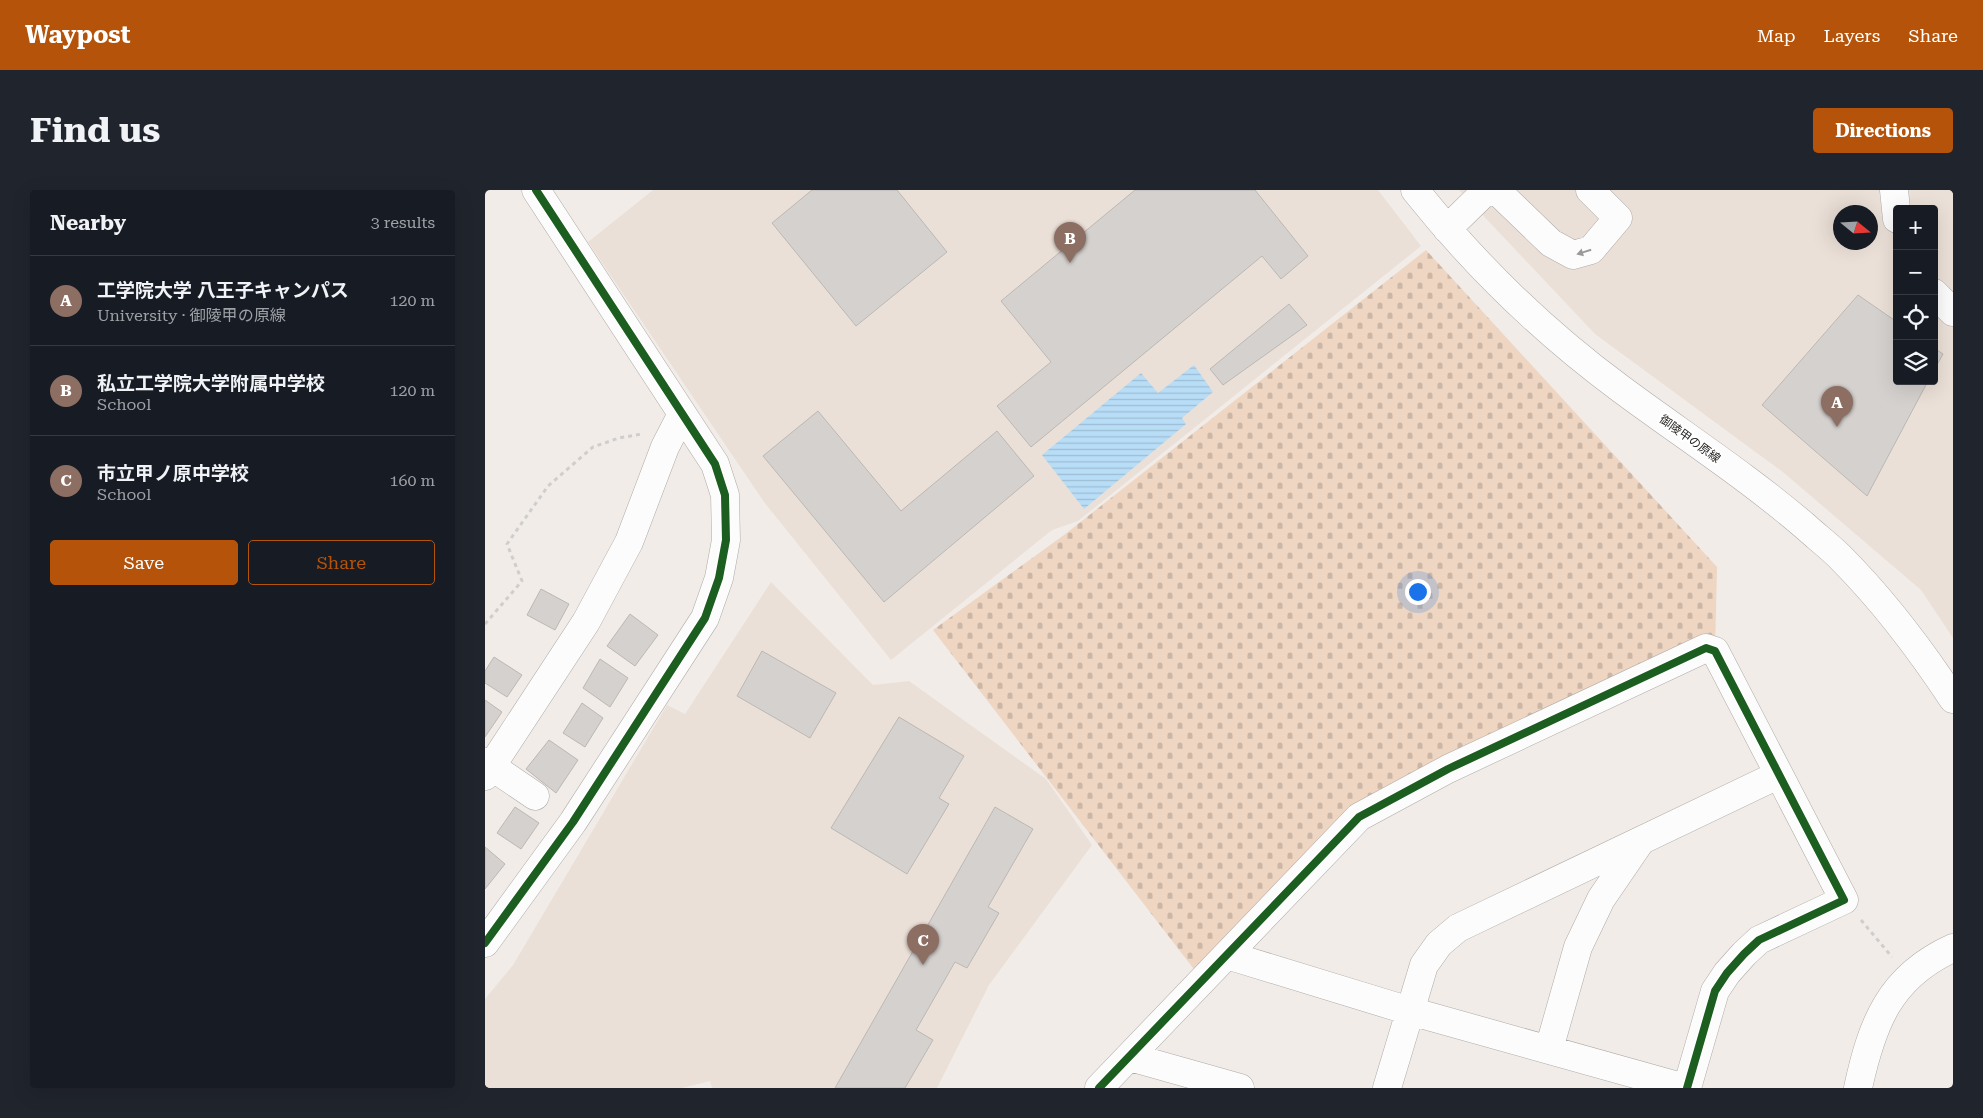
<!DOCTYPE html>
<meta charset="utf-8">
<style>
:root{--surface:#171b24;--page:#20242c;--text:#f1f3f6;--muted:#9ea1a6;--line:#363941;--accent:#b45309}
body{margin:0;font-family:"Roboto Serif","Noto Sans JP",serif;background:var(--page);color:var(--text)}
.controls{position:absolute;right:15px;top:15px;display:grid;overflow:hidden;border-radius:5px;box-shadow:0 5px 20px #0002}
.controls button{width:45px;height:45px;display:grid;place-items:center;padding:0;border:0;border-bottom:1px solid var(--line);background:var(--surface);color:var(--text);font:25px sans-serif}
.compass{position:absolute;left:1348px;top:15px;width:45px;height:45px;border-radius:50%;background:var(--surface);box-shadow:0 5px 20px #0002;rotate:108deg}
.you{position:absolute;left:932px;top:401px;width:18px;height:18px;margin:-12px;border:4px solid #fff;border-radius:50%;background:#1a73e8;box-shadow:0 0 0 8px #1a73e833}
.badge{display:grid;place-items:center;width:32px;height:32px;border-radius:50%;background:var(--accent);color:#fff;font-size:16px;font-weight:700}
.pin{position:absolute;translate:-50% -41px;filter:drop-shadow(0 1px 2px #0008)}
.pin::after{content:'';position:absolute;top:26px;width:18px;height:15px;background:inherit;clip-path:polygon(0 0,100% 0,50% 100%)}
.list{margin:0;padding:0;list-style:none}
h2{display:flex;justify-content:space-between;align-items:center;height:65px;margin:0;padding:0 20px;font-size:21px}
h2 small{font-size:16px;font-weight:400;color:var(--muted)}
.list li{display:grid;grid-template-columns:32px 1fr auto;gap:15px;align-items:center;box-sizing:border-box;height:90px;padding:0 20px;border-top:1px solid var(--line)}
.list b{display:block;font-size:19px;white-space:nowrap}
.list p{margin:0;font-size:16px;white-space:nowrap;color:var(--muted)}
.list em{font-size:16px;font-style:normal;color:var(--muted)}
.actions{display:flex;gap:10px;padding:15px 20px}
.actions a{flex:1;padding:11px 0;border:1px solid var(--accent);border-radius:5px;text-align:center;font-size:18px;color:var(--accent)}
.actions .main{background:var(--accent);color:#fff}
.icon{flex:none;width:28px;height:28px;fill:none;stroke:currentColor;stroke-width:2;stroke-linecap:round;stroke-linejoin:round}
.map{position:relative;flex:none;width:1468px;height:898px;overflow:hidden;border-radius:5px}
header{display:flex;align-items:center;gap:30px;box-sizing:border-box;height:70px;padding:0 25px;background:var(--accent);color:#fff}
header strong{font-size:24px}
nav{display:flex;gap:28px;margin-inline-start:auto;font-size:18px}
.intro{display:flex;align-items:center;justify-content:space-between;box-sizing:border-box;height:120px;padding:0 30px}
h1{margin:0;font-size:35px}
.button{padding:12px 22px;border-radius:5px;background:var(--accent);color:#fff;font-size:18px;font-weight:700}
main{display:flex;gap:30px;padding:0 30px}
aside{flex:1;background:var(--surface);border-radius:5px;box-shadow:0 5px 20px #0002}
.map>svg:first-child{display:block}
</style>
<header>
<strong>Waypost</strong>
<nav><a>Map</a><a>Layers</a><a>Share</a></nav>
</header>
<div class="intro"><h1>Find us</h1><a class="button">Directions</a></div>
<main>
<aside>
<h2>Nearby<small>3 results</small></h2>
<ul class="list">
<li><span class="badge" style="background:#8d6e63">A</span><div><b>工学院大学 八王子キャンパス</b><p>University · 御陵甲の原線</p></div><em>120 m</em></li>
<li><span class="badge" style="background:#8d6e63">B</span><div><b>私立工学院大学附属中学校</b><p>School</p></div><em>120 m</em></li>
<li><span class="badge" style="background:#8d6e63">C</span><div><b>市立甲ノ原中学校</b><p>School</p></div><em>160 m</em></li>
</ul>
<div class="actions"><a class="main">Save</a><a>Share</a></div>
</aside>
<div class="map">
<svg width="1468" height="898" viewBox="0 0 1468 898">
<defs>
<pattern id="cemetery-stones" width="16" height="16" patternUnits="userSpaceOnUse" patternTransform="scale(1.25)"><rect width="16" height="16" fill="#eed6c2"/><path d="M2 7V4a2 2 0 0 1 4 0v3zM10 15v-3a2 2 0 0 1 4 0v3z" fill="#ccb7a6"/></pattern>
<pattern id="water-rules" width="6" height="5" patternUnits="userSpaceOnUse" patternTransform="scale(1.25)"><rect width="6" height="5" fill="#b8ddf6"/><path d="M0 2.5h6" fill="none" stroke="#9ebdd3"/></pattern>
</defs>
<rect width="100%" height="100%" fill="#f1ece8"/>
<path fill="#ebe0d7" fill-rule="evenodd" d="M168 0H893L936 56 593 331 567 340 406 470 279 312 103 52Z
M974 0H1468V448L1436 400 1299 283 1110 144ZM1412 19H1449V191H1412ZM1356 22H1386V52H1356Z
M286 392 388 495 424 491 561 589 607 655 504 795 452 898H227L225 891 197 898H0V809L28 775 182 515 200 524Z"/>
<path fill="url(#cemetery-stones)" d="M941 60 1232 377 1230 461 874 627 718 791 448 440 579 345Z"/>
<path fill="url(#water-rules)" d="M709 175 728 202 697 228 701 234 599 319 557 265 656 183 673 203Z"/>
<path fill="#d5d1ce" stroke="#bbb7b3" d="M327 0H412L462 62 371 136 287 33Z
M650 0H770L823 66 796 89 777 66 546 257 512 216 566 172 516 111Z
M1373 105 1412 132V191H1443L1382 306 1277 215Z
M804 114 822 135 738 195 725 179Z
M1449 158 1458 164 1449 180Z
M333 221 416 321 512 241 549 286 399 412 278 266Z
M56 399 84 414 70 440 42 425Z
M145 424 173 445 150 476 122 456Z
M277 461 351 503 325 548 252 506Z
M9 467 37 485 22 507 0 493V481Z
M115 469 143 488 125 517 98 498Z
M0 510 17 522 0 547Z
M97 513 118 528 100 557 78 543Z
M414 527 479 566 454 608 464 614 422 684 346 638Z
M64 550 93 570 71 603 41 579Z
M30 617 54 633 36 659 12 643Z
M510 617 548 639 503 717 514 723 482 778 470 772 431 840 448 850 420 898H350Z
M0 657 20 674 0 699Z"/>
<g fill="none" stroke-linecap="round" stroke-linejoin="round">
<defs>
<path id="minor" d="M930 0C989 74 1060 143 1136 199 1198 245 1263 287 1321 337 1332 347 1345 357 1355 367 1398 410 1435 459 1468 509
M1011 0 1066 53 1088 65 1106 60 1133 28 1105 0
M1409 0 1412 29
M962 39 1002 0
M1449 103 1468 122
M0 572 50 606
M0 586 101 432 144 352 180 257 197 224
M0 753 88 632 220 428 234 388 241 350 240 305 230 274 51 0
M742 765 925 821 1200 898
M1064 859 1093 757 1116 709 1155 652
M645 867 755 898
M614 898 874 627 963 579 1221 458 1230 461 1359 710 1274 750 1259 764 1242 783 1230 801 1202 898
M902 898 939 775 954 754 973 738 1293 585
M1373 898C1387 834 1404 787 1468 758"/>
</defs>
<use href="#minor" stroke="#aeaaa7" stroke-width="29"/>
<path stroke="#cfcecd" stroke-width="3" stroke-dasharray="4 4" stroke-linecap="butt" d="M0 434 37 391 22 354 63 296 108 257 134 248 157 244
M1376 730 1407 767"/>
<use href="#minor" stroke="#fdfcfc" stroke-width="28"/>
<defs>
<path id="cycleway" d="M0 753 88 632 220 428 234 388 241 350 240 305 230 274 51 0
M614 898 874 627 963 579 1221 458 1230 461 1359 710 1274 750 1259 764 1242 783 1230 801 1202 898"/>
</defs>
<use href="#cycleway" stroke="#fff" stroke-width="11"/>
<use href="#cycleway" stroke="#1b5e20" stroke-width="8"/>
</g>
<defs><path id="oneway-solid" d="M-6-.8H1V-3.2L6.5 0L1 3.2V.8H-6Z" transform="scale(1.25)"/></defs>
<use fill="#9c9a99" href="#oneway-solid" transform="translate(1099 62) rotate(163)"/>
<g text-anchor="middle" stroke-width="4.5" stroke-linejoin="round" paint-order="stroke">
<g font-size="12" fill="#262320" stroke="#fff">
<text transform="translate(1205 249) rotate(36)" y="4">御陵甲の原線</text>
</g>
</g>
</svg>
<div class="controls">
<button>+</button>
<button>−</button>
<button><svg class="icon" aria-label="locate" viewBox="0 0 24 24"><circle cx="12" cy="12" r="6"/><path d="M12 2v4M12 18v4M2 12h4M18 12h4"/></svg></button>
<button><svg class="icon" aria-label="layers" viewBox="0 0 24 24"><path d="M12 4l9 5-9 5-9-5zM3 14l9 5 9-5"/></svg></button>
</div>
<svg class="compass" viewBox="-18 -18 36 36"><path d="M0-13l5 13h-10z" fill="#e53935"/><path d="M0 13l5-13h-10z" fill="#9ea1a6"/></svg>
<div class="you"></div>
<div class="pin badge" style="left:1352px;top:237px;background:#8d6e63">A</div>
<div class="pin badge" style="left:585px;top:73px;background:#8d6e63">B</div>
<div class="pin badge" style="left:438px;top:775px;background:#8d6e63">C</div>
</div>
</main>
